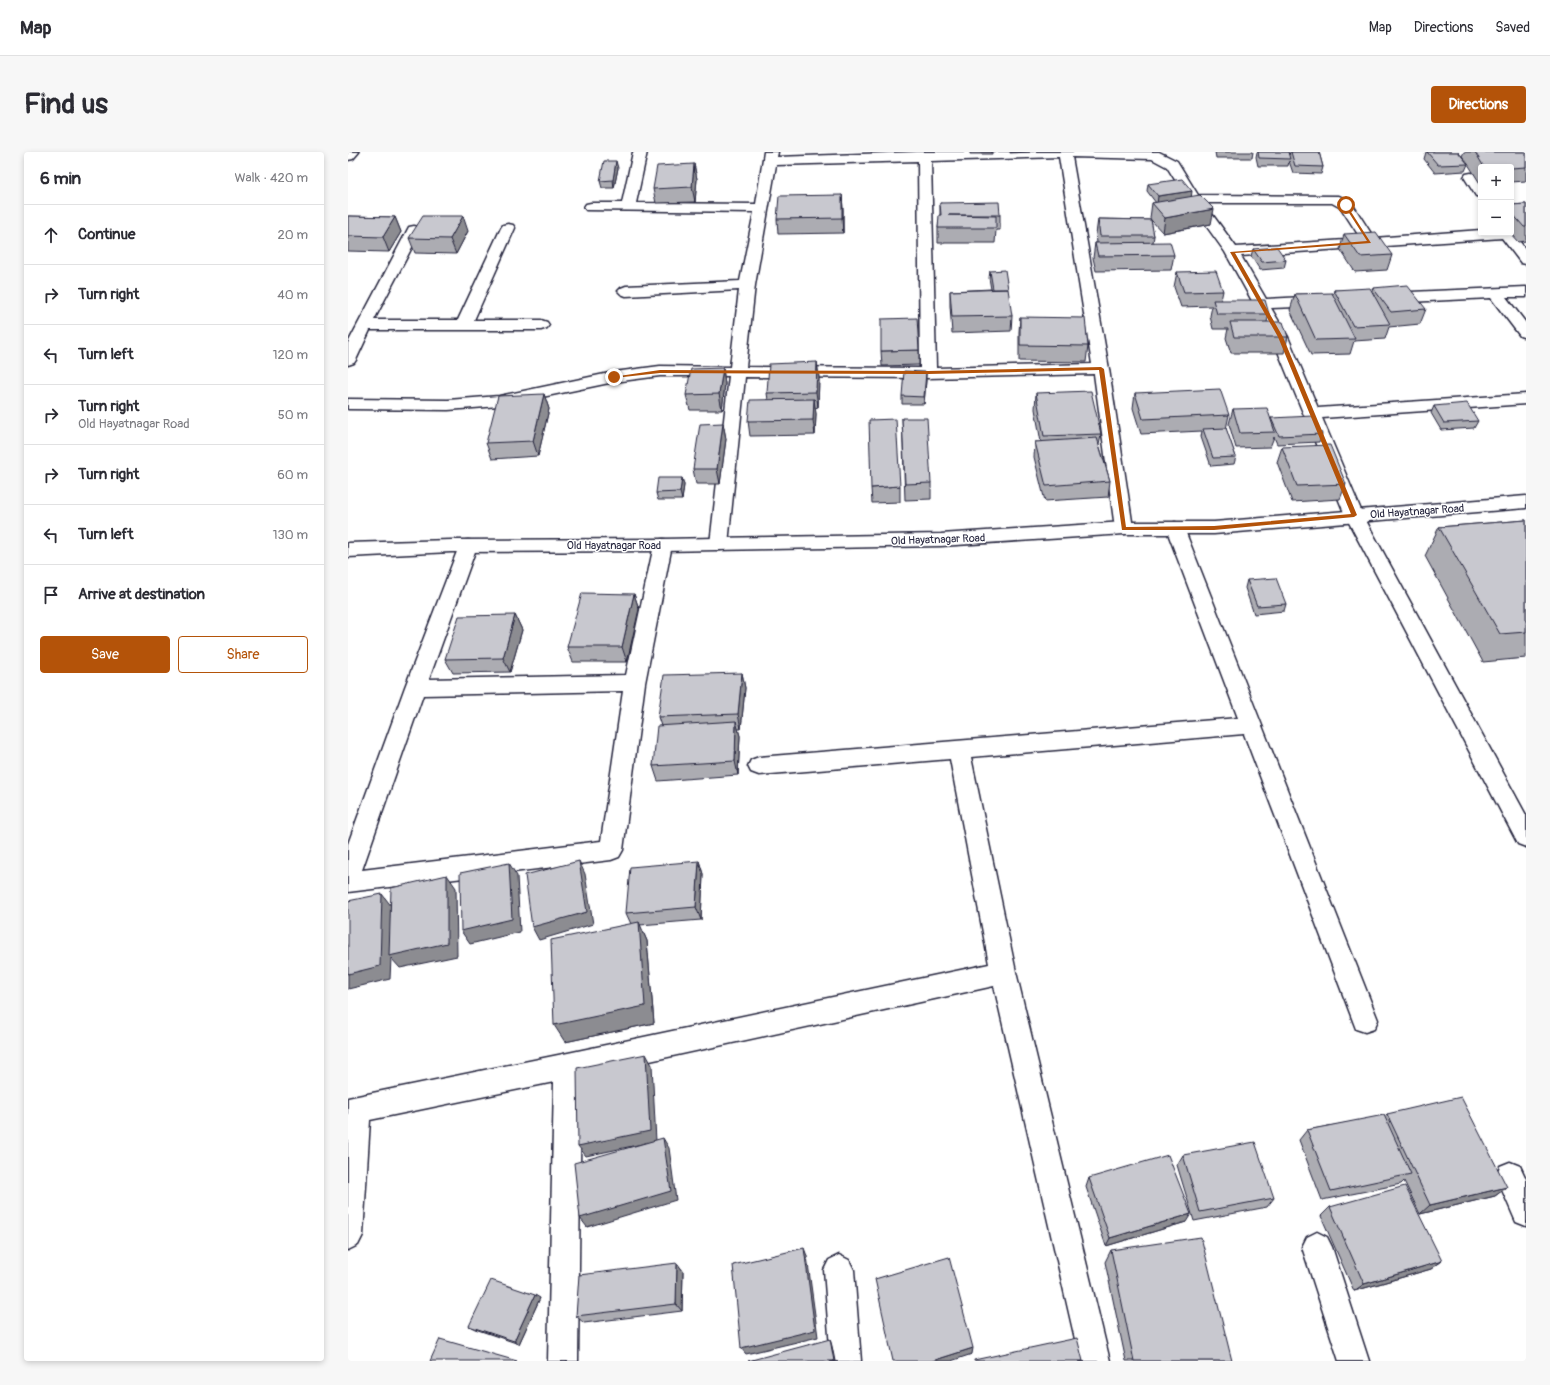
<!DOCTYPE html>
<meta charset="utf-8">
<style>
:root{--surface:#fff;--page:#f7f7f7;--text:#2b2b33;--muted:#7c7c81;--line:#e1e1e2;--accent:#b45309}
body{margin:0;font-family:Pangolin,sans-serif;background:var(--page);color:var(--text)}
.controls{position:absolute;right:12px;top:12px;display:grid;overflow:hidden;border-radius:4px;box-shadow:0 2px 6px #0003}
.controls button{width:36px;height:36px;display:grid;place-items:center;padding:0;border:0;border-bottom:1px solid var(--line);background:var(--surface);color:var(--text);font:20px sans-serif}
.stop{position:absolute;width:12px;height:12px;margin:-9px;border:3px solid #b45309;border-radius:50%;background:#fff}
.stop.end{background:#b45309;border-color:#fff;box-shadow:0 1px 4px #0008}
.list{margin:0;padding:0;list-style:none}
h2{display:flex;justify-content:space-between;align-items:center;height:52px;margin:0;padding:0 16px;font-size:17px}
h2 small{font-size:13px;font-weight:400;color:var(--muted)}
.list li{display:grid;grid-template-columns:26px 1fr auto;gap:12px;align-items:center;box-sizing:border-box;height:60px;padding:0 16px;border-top:1px solid var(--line)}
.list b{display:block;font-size:15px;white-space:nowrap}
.list p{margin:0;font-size:13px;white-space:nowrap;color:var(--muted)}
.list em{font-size:13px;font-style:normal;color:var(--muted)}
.actions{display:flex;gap:8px;padding:12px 16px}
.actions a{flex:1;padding:9px 0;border:1px solid var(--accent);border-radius:4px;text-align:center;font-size:14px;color:var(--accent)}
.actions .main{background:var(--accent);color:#fff}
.icon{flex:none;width:22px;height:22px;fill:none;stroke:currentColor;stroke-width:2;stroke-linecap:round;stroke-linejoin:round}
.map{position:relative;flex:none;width:1178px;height:1209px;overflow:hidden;border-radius:4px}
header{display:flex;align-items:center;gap:24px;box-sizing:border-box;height:56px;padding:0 20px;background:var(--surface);border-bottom:1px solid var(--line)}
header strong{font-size:19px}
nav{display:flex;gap:22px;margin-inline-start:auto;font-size:14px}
.intro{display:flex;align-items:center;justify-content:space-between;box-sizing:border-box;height:96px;padding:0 24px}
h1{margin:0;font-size:28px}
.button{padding:10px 18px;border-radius:4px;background:var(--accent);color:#fff;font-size:14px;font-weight:700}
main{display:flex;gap:24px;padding:0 24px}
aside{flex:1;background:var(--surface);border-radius:4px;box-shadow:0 2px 6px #0003}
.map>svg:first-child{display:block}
</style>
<header>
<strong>Map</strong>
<nav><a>Map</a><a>Directions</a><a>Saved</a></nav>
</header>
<div class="intro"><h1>Find us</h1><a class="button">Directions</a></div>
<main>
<aside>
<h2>6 min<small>Walk · 420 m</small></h2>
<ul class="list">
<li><svg class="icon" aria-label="ahead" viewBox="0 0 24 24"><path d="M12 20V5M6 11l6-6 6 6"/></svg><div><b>Continue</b></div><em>20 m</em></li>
<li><svg class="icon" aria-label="right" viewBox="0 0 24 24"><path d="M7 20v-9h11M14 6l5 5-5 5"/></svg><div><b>Turn right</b></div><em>40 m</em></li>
<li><svg class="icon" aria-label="left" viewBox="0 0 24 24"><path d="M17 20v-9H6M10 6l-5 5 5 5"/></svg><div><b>Turn left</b></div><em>120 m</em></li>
<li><svg class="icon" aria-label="right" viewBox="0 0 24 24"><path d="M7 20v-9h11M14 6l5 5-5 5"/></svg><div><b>Turn right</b><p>Old Hayatnagar Road</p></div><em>50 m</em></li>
<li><svg class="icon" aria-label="right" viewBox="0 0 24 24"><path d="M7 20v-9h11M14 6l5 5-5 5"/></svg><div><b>Turn right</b></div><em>60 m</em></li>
<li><svg class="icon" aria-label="left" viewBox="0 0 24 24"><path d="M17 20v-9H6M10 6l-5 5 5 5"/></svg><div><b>Turn left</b></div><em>130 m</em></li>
<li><svg class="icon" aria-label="arrive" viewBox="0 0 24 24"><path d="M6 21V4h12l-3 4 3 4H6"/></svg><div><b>Arrive at destination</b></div></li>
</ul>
<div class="actions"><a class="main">Save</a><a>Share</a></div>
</aside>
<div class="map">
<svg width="1178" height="1209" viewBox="0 0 1178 1209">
<rect width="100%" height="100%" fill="#fff"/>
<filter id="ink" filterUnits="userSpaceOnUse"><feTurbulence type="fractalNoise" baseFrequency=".025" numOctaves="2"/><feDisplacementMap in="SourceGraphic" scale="8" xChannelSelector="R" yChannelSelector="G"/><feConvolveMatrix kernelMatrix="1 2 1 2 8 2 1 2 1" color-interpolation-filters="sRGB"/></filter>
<g filter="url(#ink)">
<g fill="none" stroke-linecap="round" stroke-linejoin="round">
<defs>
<path id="street" d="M0 0H11L5 7 0 8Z
M285 0H299L288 51 408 52 416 0H430L429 5 569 0H811L829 9 850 43 991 44 1003 50 1026 86 1133 78V81H1163V78L1178 98V112L1173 111 1154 86 893 104 918 147 975 144 980 146 983 149 980 152 975 154 923 156 940 185 970 256 1178 242V252L974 266 1015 363 1178 663V695L1170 692 997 363 924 185 877 100 839 47 819 15 804 7 724 5 761 217 785 376 783 380 776 382 769 380 767 376 746 222 580 226 397 225 380 392 378 397 371 398 364 397 362 392 381 224H312L266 230 151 254 100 258 0 257V247L100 248 151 244 266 220 312 214 382 215 391 138 278 144 273 142 270 139 273 136 278 134 392 129 406 60 238 58 236 55 238 52 243 51H274ZM711 5 744 212 588 216 583 9ZM570 9 572 216 398 215 407 133 428 13ZM856 51H984L993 56 1013 87 888 95Z
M1123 21 1128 22 1133 30V45L1128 44 1116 25 1118 22Z
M160 72 165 73 167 76 126 168H193L199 170 201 173 199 176 193 178H22L8 208 6 211 0 213V191L61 75 66 74 71 75 73 78 26 168H110L153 76 155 73Z
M1178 135V145H1158L1178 171V186L1172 184 1143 146 1039 151 1034 149 1031 146 1034 143 1039 141Z
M827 370 834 372 836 376 1030 868 1026 877 1017 880 1008 877 896 582 623 605 668 820 762 1209H732L646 834 233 924 230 1209H200L206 930 22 968 15 1083 10 1093 0 1098V946L220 901 641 812 602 607 411 623 403 620 400 614 403 608 411 605 890 566 818 376 820 372Z
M315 387 322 388 324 393 297 531 275 698 271 705 263 708 0 740V692L57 535 113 389 120 388 127 389 129 394 81 527 278 523 306 393 308 388ZM275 539 253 689 14 718 75 543Z
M1162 1010 1172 1014 1178 1027V1074L1168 1070 1148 1024 1152 1014Z
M969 1080 979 1085 984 1095 1021 1209H991L954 1095 959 1085Z
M491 1103 501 1108 506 1118 513 1209H483L476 1118 481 1108Z"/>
<path id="secondary" d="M1178 344V356L866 382H776L593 394 315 399 103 400 0 405V391L103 388 315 387 593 382 776 370H866Z"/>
</defs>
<use href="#street" stroke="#22223b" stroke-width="3"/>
<use href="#secondary" stroke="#22223b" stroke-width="3"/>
<use href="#street" fill="#fff" fill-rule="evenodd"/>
<use href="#secondary" fill="#fff" fill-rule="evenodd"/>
</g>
<path fill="#acacb2" stroke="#22223b" d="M622 0H644V2H622Z
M662 0H682L662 1Z
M867 0H905L904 6H868Z
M909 0H940L941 3 942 0H971L975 15 973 22 945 21 941 9 940 14H910L908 5Z
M1078 0H1110L1118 9 1114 4 1116 0H1178V29L1163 30V15H1133V33L1120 12 1117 19 1087 21 1076 7Z
M346 12 349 27 347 50 308 51 305 37Z
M270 16 266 36H254L252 29Z
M800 32 843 44 863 72 815 81 803 68 806 84 805 90 826 103 823 118 748 119 745 106 747 91H749L748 82 750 67 803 68 802 66 804 51H808L799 39Z
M494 43 495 58V81L430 82 429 67Z
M592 51 652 63V78H648L647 91H590V76L592 63Z
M1178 52V89L1170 90 1162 81H1163V53Z
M0 64 47 65 53 80 41 100 0 99Z
M120 79 108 102 67 101 61 86Z
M996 82 1044 103 1039 118 1007 120 992 97Z
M905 97 938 108 936 116 912 118 903 104Z
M642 119 664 164 663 179 604 181 602 154V139L643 137 641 126Z
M829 120 875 139 873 148 921 162 919 170 940 185 936 201H883L878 186 880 177H865L862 164 864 154 833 155 826 135Z
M1025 136 1078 157 1072 172 1041 175 1037 187 1006 189 1002 202 963 203 942 158 947 142H985L986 138 1024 139Z
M672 165 740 194 738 210 671 209V180Z
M571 198V213L534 214 533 199Z
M469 210 471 226 470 255 467 256 468 262 467 283 402 284 400 269 420 248 419 241Z
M375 216 377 232 374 258H342L338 243Z
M578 228 576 252H554V244Z
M688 241 753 282 751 292 762 329 760 345 697 349 686 305 687 290H693L687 257Z
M787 241 881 263 878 277 888 305 886 312 863 314 853 285 854 279 793 282 785 256Z
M196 242 201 257 190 304 144 307 138 291Z
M1086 254 1130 269 1126 276 1093 278 1083 261Z
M885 257 923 267V266L974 282 971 290 929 292 926 285 922 295 888 296 881 272Z
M554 266 583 331V347L557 348Z
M375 271 378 287 372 332H348L345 317Z
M934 295 998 332 992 347 944 350 929 310Z
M334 326 336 333 334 348H310L308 341Z
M552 334V350L524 351 523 336Z
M1178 368V506L1135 510 1077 404 1091 375Z
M899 428 938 452 936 459 906 462 897 436Z
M286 442 291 457 279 510H225L219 495Z
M167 463 174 478 162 520 105 521 97 507Z
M394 521 397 536 393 577H390L392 584 390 623 310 629 305 614 313 574 310 565Z
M351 709 355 722 353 768 292 773 299 789 306 871 217 890 283 772 278 761Z
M1039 962 1159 1035 1147 1044 1072 1062 1056 1029 1053 1032 974 1048 951 988 959 978 1037 964Z
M835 1003 926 1046 919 1055 846 1069 829 1013Z
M741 1026 838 1070 758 1094 738 1035Z
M982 1055 1094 1109 1083 1117 1006 1139 973 1064Z
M763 1098 884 1209H778L757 1110Z
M329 1111 335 1119 334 1159 236 1171 228 1164Z
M192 1146 171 1192 127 1177 121 1174Z"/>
<path fill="#8c8c91" stroke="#22223b" d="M268 9 270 16 266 36 265 28Z
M346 12 349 27 347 50 344 35Z
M844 39 843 47 809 52 810 44Z
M494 43 495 58V81L494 66Z
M866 57 863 72 815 81 817 66Z
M115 64 120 79 108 102 102 87Z
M47 65 53 80 41 100 35 85Z
M469 210 471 226 470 255 468 240Z
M375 216 377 232 374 258 371 242Z
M578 220V228L576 252V245Z
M196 242 201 257 190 304 185 289Z
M466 247 468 262 467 283 465 268Z
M375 271 378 287 372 332 369 317Z
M334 326 336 333 334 348 332 340Z
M286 442 291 457 279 510 274 495Z
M167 463 174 478 162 520 155 506Z
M394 521 397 536 393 577 390 562Z
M388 569 392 584 390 623 387 609Z
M231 709 237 722 245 772 191 788 184 775Z
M351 709 355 722 353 768 348 755Z
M161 711 169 724 172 780 122 792 113 779Z
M99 723 108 736 109 804 52 816 43 806 42 827 0 837V822L34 742 44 755Z
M291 770 299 789 306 871 217 890 206 873Z
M298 902 304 913 308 989 238 1004 230 994Z
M315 986 321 996 328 1048 239 1075 232 1066Z
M1159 1035 1147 1044 1072 1062 1082 1053Z
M843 1062 838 1070 758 1094 762 1086Z
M456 1096 459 1104 470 1185 398 1202 393 1196Z
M1094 1109 1083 1117 1006 1139 1016 1132Z
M329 1111 335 1119 334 1159 328 1152Z
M187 1143 192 1146 171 1192 166 1189Z
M482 1187 484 1194 487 1209H486Z
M625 1196 624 1202 603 1209H584Z"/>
<path fill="#c8c8cf" stroke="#22223b" d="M910 0H940L942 7 911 6Z
M943 0H971L975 15 947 14Z
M1079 0H1110L1120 12 1090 13Z
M1127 0H1178V15L1163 16V15H1136Z
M256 9H268L265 28 252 29Z
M346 12 344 35 305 37 309 14Z
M834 27 844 39 810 44 800 32Z
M494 43V66L429 67 431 44Z
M852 43 866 57 817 66 804 51Z
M651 50 652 63H600L648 64V76H590L591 63H593L592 51Z
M1178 52V75H1176L1163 60V53Z
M0 64 47 65 35 85 0 84Z
M75 64H115L102 87 61 86Z
M750 67 803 68 806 84H752Z
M1028 80 1044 103 1012 105 996 82Z
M822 90 826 103 750 104 747 91Z
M929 95 938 108 914 110 905 97Z
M657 118 660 137H645L642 119Z
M868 119 875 139 836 140 829 120Z
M1059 133 1078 157 1043 160 1025 136Z
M1022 136 1042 172 1005 174 986 138Z
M660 137 664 164 604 165 602 139Z
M984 141 1007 187 968 188 947 142Z
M865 148H917L921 162H869Z
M672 165 737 166 740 194 672 193Z
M569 166 571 198 533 199V167Z
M882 170H935L940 185H886Z
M469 210 468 240 419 241 421 212Z
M375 216 371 242 338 243 343 217Z
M556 219 578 220 576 245 554 244Z
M872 237 881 263 795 267 787 241Z
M743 239 753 282 696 284 688 241Z
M196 242 185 289 138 291 150 244Z
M466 247 465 268 400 269 402 248Z
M1119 251 1130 269 1096 271 1086 254Z
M919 256 927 280 892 281 885 257Z
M965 264 974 282 931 284 923 266Z
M554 266H579L583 331 557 332Z
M548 267 552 334 523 336 521 268Z
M375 271 369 317H345L352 272Z
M878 276 888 305 865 306 855 277Z
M749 286 762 329 698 334 687 290Z
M982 293 998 332 949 334 934 295Z
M310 326H334L332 340 308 341Z
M1178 368V480L1152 482 1091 375Z
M928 426 938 452 909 454 899 428Z
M234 441 286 442 274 495H219Z
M167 463 155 506 97 507 111 464Z
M394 521 390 562 310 565 316 523Z
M388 569 387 609 305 614 309 574Z
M231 709 239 760 184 775 177 723Z
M351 709 348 755 278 761 282 715Z
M161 711 164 767 113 779 112 721Z
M99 723V791L41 804 43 736Z
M34 742 32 814 0 822V749Z
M291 770 297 854 206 873 203 788Z
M298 902 302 979 230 994 229 916Z
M1113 945 1159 1035 1082 1053 1039 962Z
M1036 963 1063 1022 983 1039 959 978Z
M315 986 323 1039 232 1066 226 1011Z
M907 990 926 1046 852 1060 835 1003Z
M820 1003 843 1062 762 1086 741 1026Z
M1057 1034 1094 1109 1016 1132 982 1055Z
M853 1085 884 1209H786L763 1098Z
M456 1096 467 1178 393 1196 385 1113Z
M601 1105 625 1196 584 1209H545L527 1127Z
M329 1111 328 1152 228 1164 231 1123Z
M143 1128 187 1143 166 1189 121 1174Z
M729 1186 735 1209H626V1208Z
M92 1187 169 1209H82Z
M482 1187 486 1209H400Z"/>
</g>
<path fill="#b45309" d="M998 52 1023 91 887 101 935 185 1009 363 1006 365 866 378H774L751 218 580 222 312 221 266 226 264 225 312 218 580 219 753 215 756 217 778 375 866 374 1003 362 930 185 882 100 1019 89 996 53Z"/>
<g text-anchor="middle" stroke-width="3" stroke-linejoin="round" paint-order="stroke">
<g font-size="11" fill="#22223b" stroke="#fff">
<text transform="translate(1069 359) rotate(-4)" y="4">Old Hayatnagar Road</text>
<text transform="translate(590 387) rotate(-2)" y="4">Old Hayatnagar Road</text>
<text x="266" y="397">Old Hayatnagar Road</text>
</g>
</g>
</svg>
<div class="controls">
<button>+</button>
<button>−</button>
</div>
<div class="stop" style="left:998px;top:53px"></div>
<div class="stop end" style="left:266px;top:225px"></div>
</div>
</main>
